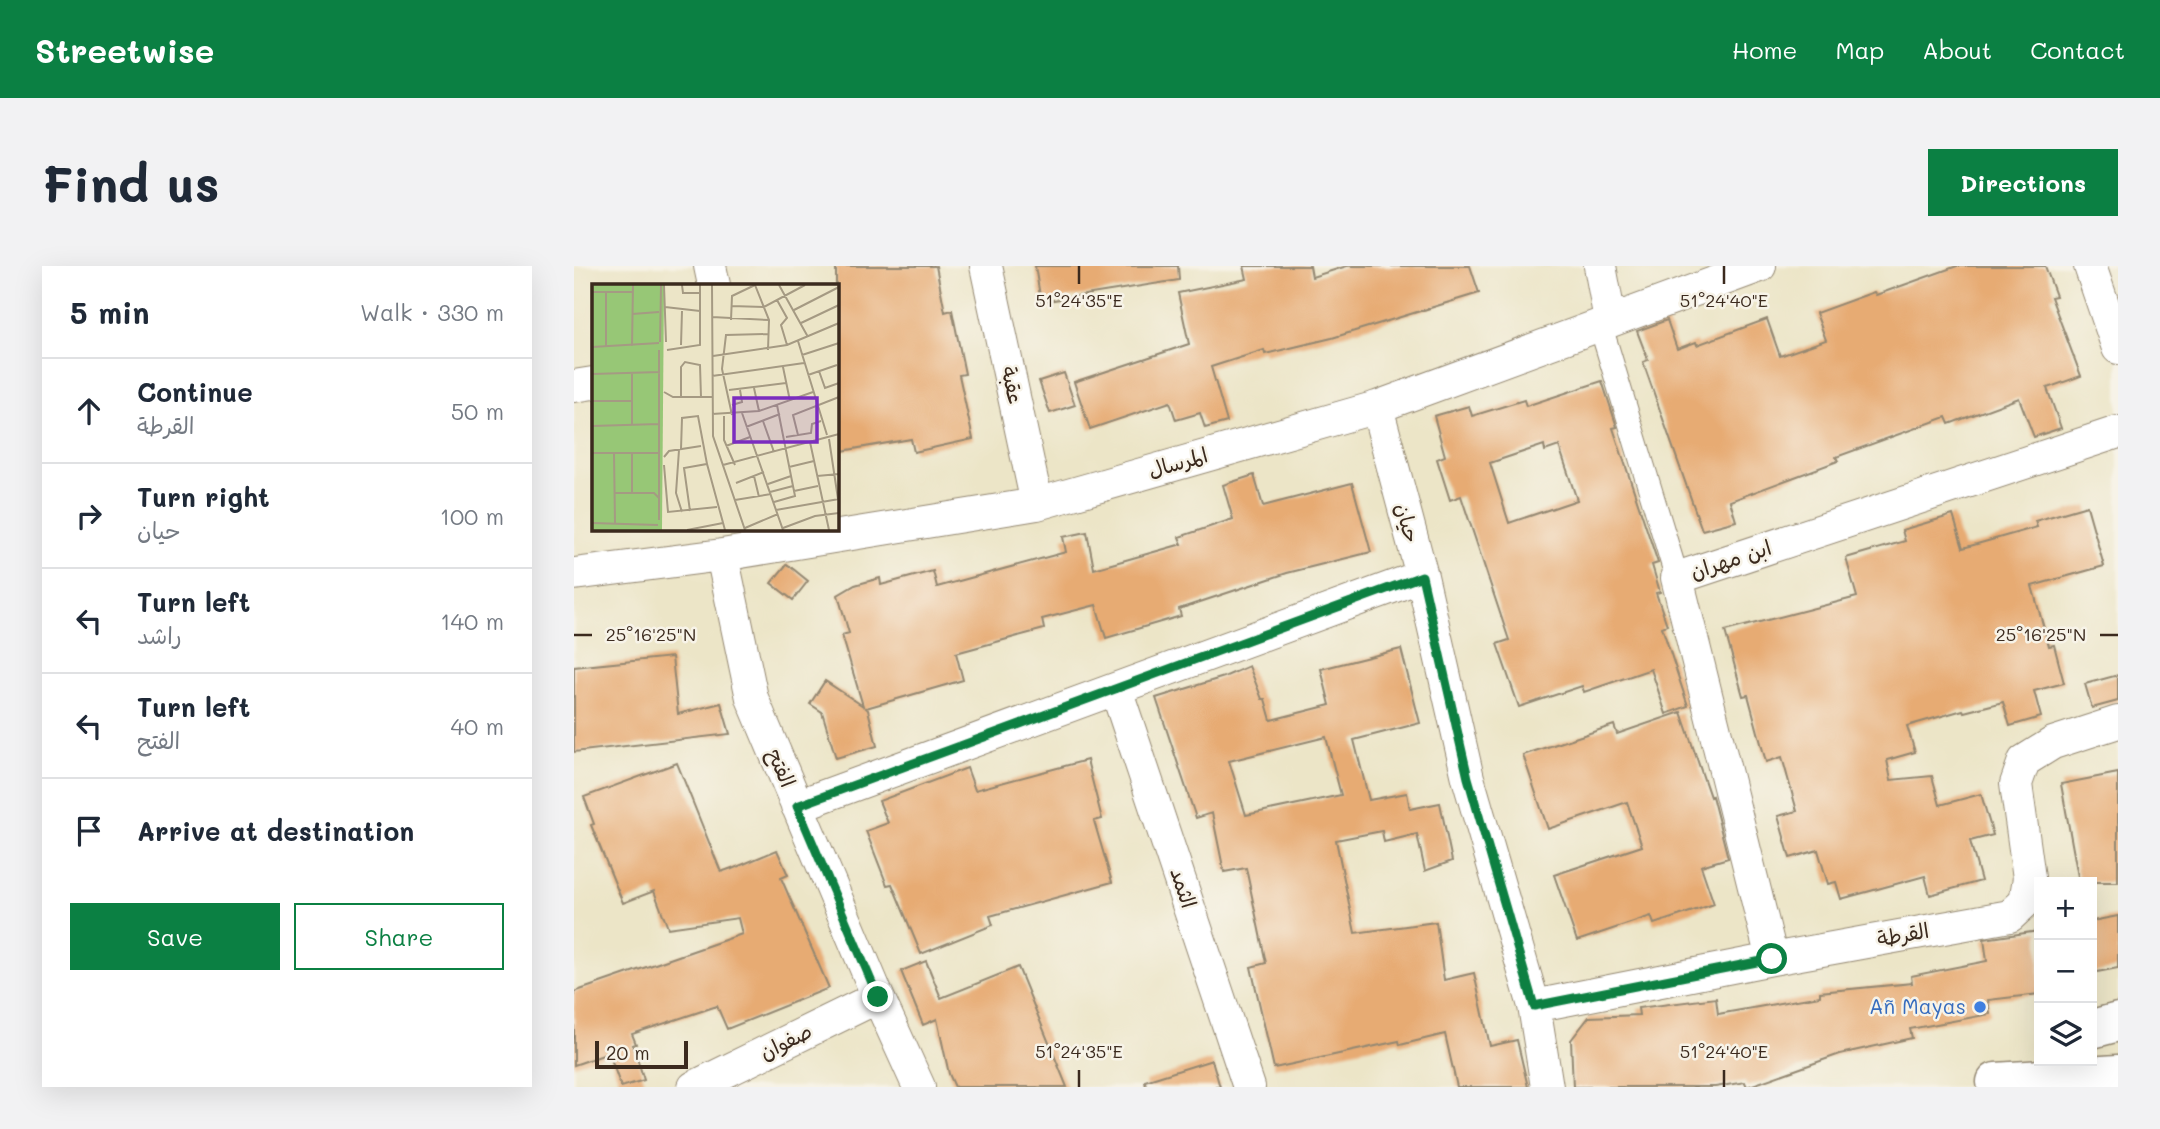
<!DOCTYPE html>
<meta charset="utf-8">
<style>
:root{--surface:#fff;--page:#f2f2f3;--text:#1f2937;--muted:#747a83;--line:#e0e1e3;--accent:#0b8043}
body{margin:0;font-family:Mali,"Playpen Sans Arabic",sans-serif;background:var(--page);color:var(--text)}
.controls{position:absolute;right:21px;bottom:21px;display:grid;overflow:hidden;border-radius:0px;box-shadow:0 7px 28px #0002}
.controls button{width:63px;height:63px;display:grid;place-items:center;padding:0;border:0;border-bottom:2px solid var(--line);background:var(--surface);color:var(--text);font:35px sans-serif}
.scale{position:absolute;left:21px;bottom:18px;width:93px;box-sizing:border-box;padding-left:7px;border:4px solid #3b2a1e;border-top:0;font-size:19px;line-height:24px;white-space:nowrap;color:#3b2a1e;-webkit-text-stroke:5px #f7f3e8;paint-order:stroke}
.stop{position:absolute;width:21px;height:21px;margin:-16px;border:5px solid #0b8043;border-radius:50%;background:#fff}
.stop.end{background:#0b8043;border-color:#fff;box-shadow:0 2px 7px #0008}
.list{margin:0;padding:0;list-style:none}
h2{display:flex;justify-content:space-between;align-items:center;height:91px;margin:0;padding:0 28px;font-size:30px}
h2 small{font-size:23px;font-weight:400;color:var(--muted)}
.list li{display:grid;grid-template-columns:46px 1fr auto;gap:21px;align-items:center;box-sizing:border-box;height:105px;padding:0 28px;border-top:2px solid var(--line)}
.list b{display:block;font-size:26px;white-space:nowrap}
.list p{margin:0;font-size:23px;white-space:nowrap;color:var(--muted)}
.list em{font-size:23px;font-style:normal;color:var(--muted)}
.actions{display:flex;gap:14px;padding:21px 28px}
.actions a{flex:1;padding:16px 0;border:2px solid var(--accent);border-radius:0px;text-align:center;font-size:24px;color:var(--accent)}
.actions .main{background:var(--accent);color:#fff}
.icon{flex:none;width:38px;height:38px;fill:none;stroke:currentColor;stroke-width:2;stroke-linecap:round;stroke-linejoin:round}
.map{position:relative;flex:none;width:1544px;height:821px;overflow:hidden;border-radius:0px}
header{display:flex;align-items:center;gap:42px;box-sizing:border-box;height:98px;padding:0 35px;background:var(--accent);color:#fff}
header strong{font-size:33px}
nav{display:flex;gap:38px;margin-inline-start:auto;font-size:24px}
.intro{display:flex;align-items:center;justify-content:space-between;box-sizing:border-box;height:168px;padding:0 42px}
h1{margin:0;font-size:49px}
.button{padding:18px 32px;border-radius:0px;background:var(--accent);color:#fff;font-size:24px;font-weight:700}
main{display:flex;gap:42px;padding:0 42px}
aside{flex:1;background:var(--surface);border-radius:0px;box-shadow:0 7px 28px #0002}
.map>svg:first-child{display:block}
</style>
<header>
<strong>Streetwise</strong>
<nav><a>Home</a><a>Map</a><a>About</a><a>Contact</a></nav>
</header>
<div class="intro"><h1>Find us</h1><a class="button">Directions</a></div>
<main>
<aside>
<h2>5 min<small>Walk · 330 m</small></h2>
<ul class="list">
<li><svg class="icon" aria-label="ahead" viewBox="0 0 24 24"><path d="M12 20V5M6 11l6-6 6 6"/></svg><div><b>Continue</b><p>القرطة</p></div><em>50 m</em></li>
<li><svg class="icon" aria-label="right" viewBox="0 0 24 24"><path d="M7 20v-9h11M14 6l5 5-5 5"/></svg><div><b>Turn right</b><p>حيان</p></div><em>100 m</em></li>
<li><svg class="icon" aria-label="left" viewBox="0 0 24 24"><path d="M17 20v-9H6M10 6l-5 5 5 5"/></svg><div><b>Turn left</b><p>راشد</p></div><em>140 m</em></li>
<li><svg class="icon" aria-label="left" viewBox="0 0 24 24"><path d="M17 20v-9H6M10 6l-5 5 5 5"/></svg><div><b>Turn left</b><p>الفتح</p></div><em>40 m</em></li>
<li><svg class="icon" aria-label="arrive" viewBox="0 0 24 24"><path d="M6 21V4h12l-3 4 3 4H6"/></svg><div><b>Arrive at destination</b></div></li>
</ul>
<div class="actions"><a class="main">Save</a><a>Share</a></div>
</aside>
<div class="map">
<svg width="1544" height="821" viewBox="0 0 1544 821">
<rect width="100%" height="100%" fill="#f7f3e8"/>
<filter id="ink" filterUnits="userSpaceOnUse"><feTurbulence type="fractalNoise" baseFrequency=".0143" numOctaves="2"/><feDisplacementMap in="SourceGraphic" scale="14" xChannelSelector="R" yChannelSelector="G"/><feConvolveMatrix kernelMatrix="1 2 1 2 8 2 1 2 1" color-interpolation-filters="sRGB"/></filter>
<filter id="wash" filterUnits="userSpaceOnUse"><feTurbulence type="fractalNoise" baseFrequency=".00686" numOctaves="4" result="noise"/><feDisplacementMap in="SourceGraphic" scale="28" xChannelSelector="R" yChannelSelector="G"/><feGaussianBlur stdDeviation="1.57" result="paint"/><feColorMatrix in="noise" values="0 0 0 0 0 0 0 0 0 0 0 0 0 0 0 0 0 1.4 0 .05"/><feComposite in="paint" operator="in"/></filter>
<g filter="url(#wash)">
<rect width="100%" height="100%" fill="#ece5c7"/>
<g id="blocks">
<path fill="#e7ab73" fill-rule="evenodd" d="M262 0H362L371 46 378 44 391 108 385 109 399 173 340 186 337 173 262 186Z
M461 0H604L605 14 467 36Z
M670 0H736L738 11 773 0H896L905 27 758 72 691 88 690 84 637 101 653 156 631 162 626 147 602 154 596 136 516 163 500 116 615 78 604 27 673 13Z
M1383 0H1471L1482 30 1477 31 1507 110 1473 122 1487 162 1460 171 1445 132 1375 158 1372 151 1262 191 1264 195 1156 235 1162 255 1128 264 1069 96 1074 94 1063 65 1093 54 1103 83 1122 76 1123 79 1193 53 1206 90 1252 74 1242 47 1300 26 1302 29Z
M490 107 501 139 476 147 465 115Z
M1028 115 1043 161 1039 162 1084 297 1078 299 1086 326 1082 327 1093 359 1088 361 1114 440 1092 448 1077 403 1010 426 1008 420 945 441 923 378 935 374 887 230 876 234 863 193 871 190 860 150 895 140 898 150 950 134 952 140ZM970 179 971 185 985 180 1003 234 935 257 916 197Z
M680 209 689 240 778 217 797 286 713 307 605 343 607 350 532 372 522 339 468 353 470 363 382 387 389 414 292 442 294 444 303 480 262 492 248 446 236 438 251 415 289 440 268 369 275 367 264 329 281 319 306 312 307 319 359 305 363 321 492 286 489 271 513 266 520 303 608 278 605 271 659 253 649 219Z
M1513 240 1530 300 1458 320 1475 380 1480 379 1490 417 1460 425 1467 451 1436 460 1429 436 1390 446 1389 444 1333 460 1341 486 1313 494 1317 514 1358 510 1366 539 1407 528 1419 569 1396 575 1407 615 1356 629 1351 610 1267 633 1262 616 1254 618 1244 584 1216 592 1204 550 1223 545 1208 491 1192 496 1174 429 1169 430 1151 365 1283 331 1272 292 1331 275 1328 264 1379 249 1389 282 1463 261 1461 255Z
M213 298 234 315 219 334 197 317Z
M827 383 846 457 780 474 795 534 833 527 836 543 866 537 878 595 851 605 843 568 810 576 808 565 762 574 781 667 862 656 870 714 900 707 916 780 943 774 954 821H883L871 768 826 779 825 775 700 802 677 701 692 697 672 602 650 606 638 547 622 552 582 432 650 411 675 400 688 433H691L697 454 756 439 747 403ZM752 471 767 529 672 549 655 495Z
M98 391 104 448 147 437 156 468 0 486V401Z
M1544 409V435L1518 442 1511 418Z
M1107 446 1136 531 1138 530 1154 592 1127 600 1140 638 1080 658 1077 650 1003 675 980 609 1068 580 1053 536 974 563 949 489 1040 459 1043 468Z
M513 494 528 553 520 555 538 616 416 650 419 659 347 688 318 618 313 619 292 565 314 557 305 535 393 502 401 524Z
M103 497 147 606 158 602V603L203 584 214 609 207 612 255 722 153 763 143 740 58 768 62 778 59 779 70 814 47 821 35 787 0 799V726L168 668 164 652 94 662 80 625 49 637 17 559 20 558 10 531Z
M1544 507V616H1505L1487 518Z
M1544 650V702L1518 707V655Z
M1465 665V728L1414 734 1416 748 1336 763 1338 772 1266 788 1173 821 1171 816 1141 821H999L997 774 1015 751 1065 749 1064 742 1142 732 1144 748 1246 730V726L1338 717 1337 710 1413 695 1410 673Z
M352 695 367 732 444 701 493 821H381L375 808 363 753 349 759 327 705Z
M638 794 646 821H572L571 815Z"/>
</g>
</g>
<g filter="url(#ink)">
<use href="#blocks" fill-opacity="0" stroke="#948872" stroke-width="2"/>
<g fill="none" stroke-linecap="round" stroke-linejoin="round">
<defs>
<path id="pedestrian" d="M1026 58 1103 312"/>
<path id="minor" d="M136 0 140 19
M412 0 463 238
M1026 0 1036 54
M1516 0 1544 82
M0 120 19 117
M803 141 848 310 894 512 960 740 973 821
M148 289 178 432 304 731 345 821
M0 308 148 289 463 238 803 141 1186 0
M542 423 675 821
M223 540 848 310
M1198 693 1103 312 1544 166
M960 740 1198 693 1436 650 1451 636 1455 612 1442 518 1450 495 1479 477 1544 456
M120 821 304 731"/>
<path id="tertiary" d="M1518 763 1544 756
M1422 816 1544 808"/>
</defs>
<use href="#pedestrian" stroke="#948872" stroke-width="25"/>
<use href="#minor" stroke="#948872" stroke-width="34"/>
<use href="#tertiary" stroke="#948872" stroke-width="41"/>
<use href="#pedestrian" stroke="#fff" stroke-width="23"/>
<use href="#minor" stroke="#fff" stroke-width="32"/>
<use href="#tertiary" stroke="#fff" stroke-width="38"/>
</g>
</g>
<g fill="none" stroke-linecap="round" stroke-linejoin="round" filter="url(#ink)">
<path stroke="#0b8043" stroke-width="9" d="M304 731 223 540 848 310 894 512 960 740 1198 693"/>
</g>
<path fill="none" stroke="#3b2a1e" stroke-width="2.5" d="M505 0V18M1150 0V18M0 369H18M1526 369H1544M505 804V821M1150 804V821"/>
<circle fill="#3f7fe0" stroke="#f7f3e8" stroke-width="2.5" cx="1406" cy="741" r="7"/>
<g text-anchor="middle" stroke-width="5" stroke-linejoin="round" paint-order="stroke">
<g font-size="21" fill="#3b2a1e" stroke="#f7f3e8">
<text transform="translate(438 119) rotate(78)" y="7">عقبة</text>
<text transform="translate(604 197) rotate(-16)" y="7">المرسال</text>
<text transform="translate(833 257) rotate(75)" y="7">حيان</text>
<text transform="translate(1157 294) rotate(-18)" y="7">ابن مهران</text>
<text transform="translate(207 502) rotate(67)" y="7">الفتح</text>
<text transform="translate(609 622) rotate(72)" y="7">الثمد</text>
<text transform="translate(1329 669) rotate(-10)" y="7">القرطة</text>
<text transform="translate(212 776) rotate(-26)" y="7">صفوان</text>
</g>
<g font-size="21" fill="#366cbe" stroke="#f7f3e8" text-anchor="end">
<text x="1392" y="748">Añ Mayas</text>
</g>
</g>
<g transform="translate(18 18)">
<rect width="247" height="247" fill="#ece5c7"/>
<path d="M0 1H72L70 246H0Z" fill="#97c776"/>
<path fill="none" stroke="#a59a83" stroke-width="2" d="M72 1 74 58M90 1 91 9H109M120 1 121 152 153 246M163 1 177 36 176 66M187 1 216 53M0 8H41M185 16 195 34 189 41 195 61M139 22 172 23 213 1M73 23 108 27M202 26 247 3M40 30 67 28M120 33 177 36M139 36 140 12 163 1M209 39 247 21M206 57 235 151M68 58 69 1M89 61 90 27M40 62 41 1M0 63 67 59M14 63V8M67 66V236M75 66 108 61V1M210 71 247 59M121 72 195 61 247 39M191 83 198 117M227 87 233 104 247 99M0 90 68 88M40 90V142M216 91 245 81M120 92 212 79M162 104 167 127M137 106 194 99M72 108 81 113H120M89 113V83L93 78 108 81 109 113M0 117H40M140 121 150 118 148 106M150 129 191 246M120 130 167 127 221 108M140 131 130 85 134 51 177 50M132 132V156L143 181M171 137 182 168M0 142 67 140M154 143 188 130M206 151 201 131 247 113M194 153 219 149 220 140 229 137M237 155 246 215M218 158 237 246M134 162 158 153M89 165 90 134 106 132 115 180M87 166 84 209 90 228M0 169H67M22 169 23 239M40 169V209M72 173 77 167 109 162M72 181 76 228 125 223M131 181 247 150M197 183 222 177M162 192 167 213M225 192 247 190M144 199 172 188M176 200 199 192M202 207 226 202M178 208 201 202M22 209H62L67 214M143 216 179 210M182 218 203 212 185 121M184 226 247 215M98 227 92 184 115 180 133 246M0 239 66 241M153 244 186 230M191 244 223 232 247 229M95 246 131 239"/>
<path fill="#7b2cbf" fill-opacity="0.15" stroke="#7b2cbf" stroke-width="3.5" d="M142 114H225V158H142Z"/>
<rect width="247" height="247" fill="none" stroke="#3b2a1e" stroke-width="3.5"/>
</g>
<g font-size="18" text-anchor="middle" fill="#3b2a1e" stroke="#f7f3e8" stroke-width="5" stroke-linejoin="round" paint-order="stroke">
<text x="505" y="41">51°24'35"E</text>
<text x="1150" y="41">51°24'40"E</text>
<text x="77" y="375">25°16'25"N</text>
<text x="1467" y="375">25°16'25"N</text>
<text x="505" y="792">51°24'35"E</text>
<text x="1150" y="792">51°24'40"E</text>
</g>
</svg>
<div class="controls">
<button>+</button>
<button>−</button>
<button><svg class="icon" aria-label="layers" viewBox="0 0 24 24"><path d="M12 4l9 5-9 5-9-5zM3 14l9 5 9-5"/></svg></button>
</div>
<div class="scale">20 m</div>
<div class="stop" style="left:1198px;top:693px"></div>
<div class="stop end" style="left:304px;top:731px"></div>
</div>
</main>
